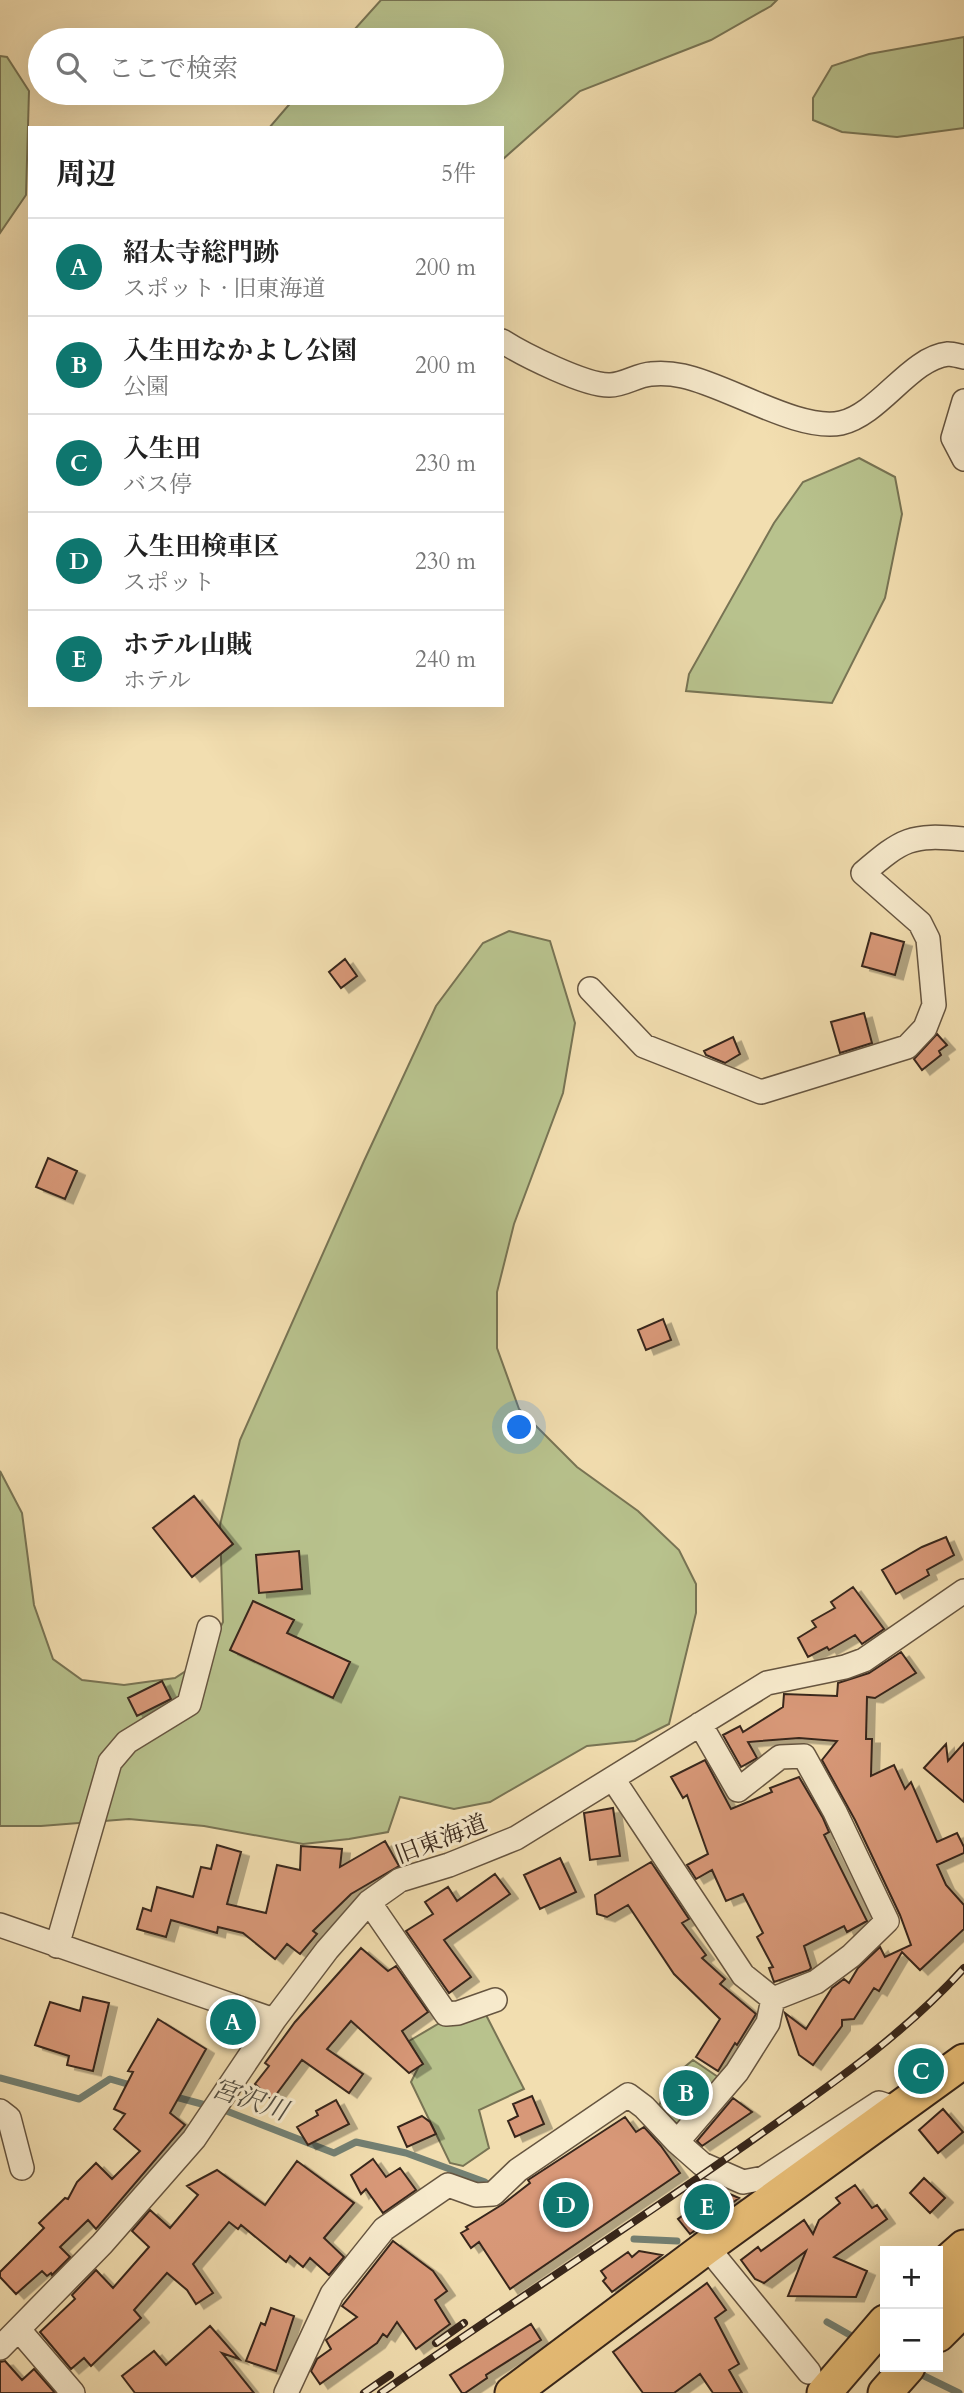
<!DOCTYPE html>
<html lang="ja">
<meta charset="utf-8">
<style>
:root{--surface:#fff;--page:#f2f2f2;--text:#222;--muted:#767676;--line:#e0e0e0;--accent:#0f766e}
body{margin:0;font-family:Cardo,"Noto Serif JP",serif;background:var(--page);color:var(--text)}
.controls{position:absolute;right:21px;bottom:21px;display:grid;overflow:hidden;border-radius:0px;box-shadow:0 7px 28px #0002}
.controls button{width:63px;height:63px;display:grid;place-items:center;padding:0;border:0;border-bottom:2px solid var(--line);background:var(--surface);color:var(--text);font:35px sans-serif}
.you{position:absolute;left:520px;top:1428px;width:24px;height:24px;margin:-18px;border:5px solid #fff;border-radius:50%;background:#1a73e8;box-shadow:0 0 0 10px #1a73e833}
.badge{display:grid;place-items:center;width:46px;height:46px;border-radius:50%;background:var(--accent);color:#fff;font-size:23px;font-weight:700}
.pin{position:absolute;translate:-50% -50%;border:4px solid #fff;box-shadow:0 2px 7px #0006}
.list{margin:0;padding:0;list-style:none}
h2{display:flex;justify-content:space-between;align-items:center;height:91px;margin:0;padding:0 28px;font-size:30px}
h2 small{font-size:23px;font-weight:400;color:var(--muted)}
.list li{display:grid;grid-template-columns:46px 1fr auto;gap:21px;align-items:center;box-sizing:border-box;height:98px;padding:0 28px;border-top:2px solid var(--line)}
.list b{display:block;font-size:26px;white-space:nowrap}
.list p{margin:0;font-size:23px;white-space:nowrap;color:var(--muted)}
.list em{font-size:23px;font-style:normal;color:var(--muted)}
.icon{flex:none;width:38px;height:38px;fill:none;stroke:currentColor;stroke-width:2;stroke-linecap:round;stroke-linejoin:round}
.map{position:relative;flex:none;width:964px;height:2393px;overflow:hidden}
.search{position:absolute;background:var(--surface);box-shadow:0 7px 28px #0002;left:28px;top:28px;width:476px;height:77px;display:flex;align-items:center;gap:18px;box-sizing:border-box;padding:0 24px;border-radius:38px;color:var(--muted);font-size:26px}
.panel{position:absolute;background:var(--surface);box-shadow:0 7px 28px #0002;left:28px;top:126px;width:476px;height:581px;border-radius:0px}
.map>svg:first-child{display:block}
</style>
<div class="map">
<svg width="964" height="2393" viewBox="0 0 964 2393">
<defs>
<filter id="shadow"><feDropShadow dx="8" dy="4.5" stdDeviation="0" flood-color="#0004"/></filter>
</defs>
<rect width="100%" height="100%" fill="#f2deb0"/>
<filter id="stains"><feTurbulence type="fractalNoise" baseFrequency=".00286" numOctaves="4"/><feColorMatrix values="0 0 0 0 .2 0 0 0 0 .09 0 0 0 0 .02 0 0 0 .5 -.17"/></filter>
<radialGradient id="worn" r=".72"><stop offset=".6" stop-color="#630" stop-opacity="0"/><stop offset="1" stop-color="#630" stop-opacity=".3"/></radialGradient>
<path fill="#b8c28d" stroke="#787454" stroke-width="2" d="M381 0H777L771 6 711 40 580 91 502 160V128H269L299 93H492V40H345Z
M964 37V128L897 137 842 132 813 120V98L832 66 869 54Z
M0 56 7 57 29 91 26 195 0 233Z
M859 458 895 477 902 514 885 598 832 703 686 691 689 674 774 523 803 482Z
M509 931 550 941 575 1023 563 1093 514 1224 497 1292V1348L519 1409 577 1467 638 1511 679 1550 696 1584V1613L669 1724 635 1741 587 1746 490 1802 454 1809 400 1797 388 1832 349 1839 303 1844 204 1826 129 1819 41 1826H0V1471L22 1513 34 1605 53 1659 82 1680 124 1685 175 1678 204 1659 223 1622 220 1525 240 1440 364 1161 436 1006 483 943Z
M485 2013 524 2089 479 2110 489 2148 463 2166 450 2163 411 2082 421 2062 409 2041 438 2024Z
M693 2060 718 2077 681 2127 658 2108 671 2078Z"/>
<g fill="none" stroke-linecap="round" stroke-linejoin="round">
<path stroke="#738073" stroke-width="7" d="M0 2078 79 2099 110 2079 134 2086
M172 2096 224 2110 334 2153 356 2142 406 2153 485 2182
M634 2239 677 2241
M827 2322 857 2339
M873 2348 885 2355
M916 2372 959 2393"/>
</g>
<path fill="#d89878" stroke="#38271b" stroke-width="2" filter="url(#shadow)" d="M871 933 904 942 895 975 862 966Z
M345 959 357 976 341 988 329 972Z
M864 1013 872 1043 840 1053 831 1022Z
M937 1034 947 1045 939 1051 941 1055 922 1070 914 1059Z
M733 1037 740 1054 725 1063 706 1055 704 1051Z
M48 1158 77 1171 65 1199 36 1187Z
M663 1319 671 1340 646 1350 638 1330Z
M194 1496 233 1544 192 1577 153 1528Z
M946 1537 954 1555 927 1570 929 1575 896 1594 882 1570 922 1547Z
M299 1551 302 1589 259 1593 256 1555Z
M853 1587 884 1629 862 1644 855 1635 829 1650 827 1647 808 1657 798 1638 816 1627 812 1621 835 1608 831 1602Z
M253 1601 294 1620 287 1633 350 1662 333 1698 230 1650Z
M901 1652 916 1673 875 1698 867 1697 866 1739H872L871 1776 894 1765 905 1789 911 1782 937 1842 957 1833 964 1847V1853L937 1865 946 1885 964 1905V1929L920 1970 902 1952 879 1991 874 1988 854 2019 842 2020V2026L813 2065 799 2055 785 2013 806 2029 832 1988 844 1979 849 1983 858 1968 880 1947 885 1957 911 1945 900 1915 855 1820 822 1760 837 1741 799 1738 748 1742 757 1758 741 1767 723 1735 740 1726 743 1732 783 1707 784 1694 837 1696 838 1683 869 1673Z
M162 1681 171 1699 137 1716 128 1698Z
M964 1743V1802L924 1768 946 1744 948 1761Z
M705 1760 731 1809 772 1792 770 1788 799 1777 823 1818 829 1832 824 1835 867 1921 847 1932 844 1926 804 1946 811 1968 809 1970 774 1982 769 1968 773 1967 757 1937 763 1933 743 1894 726 1901 712 1870 696 1879 687 1865 708 1854 687 1795 683 1798 671 1777Z
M613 1808 620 1856 590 1860 584 1813Z
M385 1841 399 1866 351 1894 313 1931 317 1934 300 1954 287 1944 275 1959 243 1933 218 1927 217 1933 171 1920 166 1937 137 1929 143 1908 151 1911 157 1887 193 1897 201 1867 211 1869 217 1845 241 1852 227 1904 266 1913 277 1865 300 1870 301 1846 342 1849 340 1867Z
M560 1858 576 1892 540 1909 524 1875Z
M651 1862 689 1919 682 1923 706 1955 702 1958 725 1979 720 1984 756 2014 737 2045 735 2043 718 2071 696 2057 720 2019 674 1974 628 1905 607 1917 597 1914 595 1895Z
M495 1874 510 1894 444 1940 471 1977 449 1993 406 1931 433 1914 425 1902 448 1887 457 1901Z
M361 1948 388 1971 396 1966 428 2012 402 2031 423 2064 409 2073 351 2021 327 2049 363 2074 349 2093 302 2060 272 2100 255 2084 269 2066 265 2063 295 2022Z
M83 1997 109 2003 93 2071 67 2065 69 2056 35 2045 50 2002 80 2011Z
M158 2019 206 2049 170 2113 185 2125 96 2229 88 2220 60 2247 70 2257 52 2275 51 2273 47 2276 42 2271 16 2294 0 2277V2272L44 2228 39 2223 65 2198 68 2199 77 2182 96 2163 112 2179 140 2151 114 2129 125 2114 114 2109 133 2072 128 2071Z
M532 2096 544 2124 515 2137 508 2121 518 2116 513 2104Z
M733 2098 752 2112 702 2146 697 2141Z
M336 2100 349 2124 308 2145 297 2127 318 2115 316 2111Z
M943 2109 963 2132 938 2153 919 2130Z
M422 2116 430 2122 436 2134 407 2147 398 2127Z
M625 2117 636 2132 644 2127 661 2146 680 2173 510 2289 479 2242 471 2248 461 2233 468 2229 466 2227 503 2204 530 2183 528 2180Z
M373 2159 386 2177 400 2168 416 2190 383 2213 366 2189 361 2194 351 2175Z
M297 2161 354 2203 324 2238 344 2257 329 2275 310 2258 303 2267 290 2256 286 2262 241 2225 238 2229 229 2222 193 2264 213 2293 196 2304 187 2290 167 2273 134 2310 141 2318 91 2366 84 2358 71 2369 40 2332 75 2299 72 2295 96 2270 113 2288 149 2247 132 2231 150 2210 170 2228 198 2195 187 2186 217 2170 265 2205Z
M924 2178 945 2198 930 2213 910 2193Z
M855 2185 872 2208 877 2205 887 2219 834 2257 867 2271 856 2297 788 2296 806 2251 764 2283 755 2279 741 2260 758 2247 761 2251 804 2220 813 2234 819 2220 840 2203 836 2198Z
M718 2189 739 2198 690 2234 678 2219Z
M393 2241 433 2271 447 2291 435 2300 450 2324 416 2349 397 2322 387 2337 383 2334 377 2343 320 2384 311 2371 317 2359 331 2349 326 2340 357 2317 342 2306Z
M639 2251 662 2255 612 2292 603 2281 606 2278 601 2271 628 2252 632 2257Z
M707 2283 726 2310 715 2318 739 2364 729 2370 742 2393H713L700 2374 674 2393H643L613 2352Z
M271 2308 294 2316 276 2371 246 2361 261 2323 265 2325Z
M531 2324 541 2340 486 2375 487 2378 465 2393H462L450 2375Z
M210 2326 239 2359 222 2353 254 2393H135L122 2376 154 2351 166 2365Z
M5 2361 22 2380 34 2369 55 2393H0V2362Z"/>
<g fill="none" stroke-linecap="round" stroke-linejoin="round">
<defs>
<path id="minor" d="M502 341C524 355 586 386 610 385 624 385 637 375 651 374 660 373 674 374 683 376 727 385 799 432 841 423 880 414 910 358 948 354 953 354 959 356 964 357
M964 401 953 438 964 459
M590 989 644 1046 761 1092 907 1047 925 1028 934 1005 928 939 920 923 863 873C903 839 910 834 964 839
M700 1724 738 1790 780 1757 804 1756 835 1812 887 1921 851 1956 816 1982 773 1999
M613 1779 743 1975 773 1999 768 2023 737 2072 677 2142
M369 1902 446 2014 458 2013 495 2000
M0 1925 274 2020
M57 1946 110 1762 127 1742 189 1704 209 1628
M0 2111 9 2118 22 2168
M707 2247 809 2372
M19 2330 73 2393
M0 2348 102 2244 194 2139 274 2020 327 1950 369 1902 400 1880 449 1865 516 1838 767 1683 845 1667 864 1660 964 1591
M286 2393 332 2294 384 2229 448 2185 476 2195 493 2194 518 2170 628 2095 644 2107 677 2142 702 2164 743 2182 764 2178 879 2103 885 2105"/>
<path id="highway" d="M938 2270 964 2247
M938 2300 964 2274
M938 2335 964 2309
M512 2393 707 2247 964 2061
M824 2393 885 2322
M885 2393 908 2367"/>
</defs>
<use href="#minor" stroke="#665540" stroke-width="26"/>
<use href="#highway" stroke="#38271b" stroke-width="37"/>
<use href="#minor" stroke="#f7eacc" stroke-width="23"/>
<use href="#highway" stroke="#e9bf78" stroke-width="33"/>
<defs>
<path id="rail" d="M436 2343 464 2323
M364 2393 390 2375
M381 2393C501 2310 623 2231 741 2148 820 2092 899 2040 964 1968"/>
</defs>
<use href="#rail" stroke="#38271b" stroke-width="8"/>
<use href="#rail" stroke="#f7eacc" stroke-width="5" stroke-dasharray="16" stroke-linecap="butt"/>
</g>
<g text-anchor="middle" stroke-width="6" stroke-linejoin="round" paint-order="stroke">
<g font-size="24" fill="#38271b" stroke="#f7eacc">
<text transform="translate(441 1839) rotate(-21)" y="8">旧東海道</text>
</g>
<g font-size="26" font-style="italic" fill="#514c40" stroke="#f7eacc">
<text transform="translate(250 2099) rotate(19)" y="9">宮沢川</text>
</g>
</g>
<rect width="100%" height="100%" filter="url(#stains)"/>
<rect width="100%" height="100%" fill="url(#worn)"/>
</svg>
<div class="controls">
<button>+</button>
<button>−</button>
</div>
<div class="you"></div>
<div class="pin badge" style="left:233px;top:2022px">A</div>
<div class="pin badge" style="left:686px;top:2093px">B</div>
<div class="pin badge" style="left:921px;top:2071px">C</div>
<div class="pin badge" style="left:566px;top:2205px">D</div>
<div class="pin badge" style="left:707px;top:2207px">E</div>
<div class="search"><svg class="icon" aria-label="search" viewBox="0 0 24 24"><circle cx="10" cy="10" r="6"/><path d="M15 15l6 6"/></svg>ここで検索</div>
<section class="panel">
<h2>周辺<small>5件</small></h2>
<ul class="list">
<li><span class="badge">A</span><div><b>紹太寺総門跡</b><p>スポット · 旧東海道</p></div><em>200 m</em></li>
<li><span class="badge">B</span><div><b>入生田なかよし公園</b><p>公園</p></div><em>200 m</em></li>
<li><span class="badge">C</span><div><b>入生田</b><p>バス停</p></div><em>230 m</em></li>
<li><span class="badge">D</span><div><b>入生田検車区</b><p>スポット</p></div><em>230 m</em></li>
<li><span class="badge">E</span><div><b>ホテル山賊</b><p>ホテル</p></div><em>240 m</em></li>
</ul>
</section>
</div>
